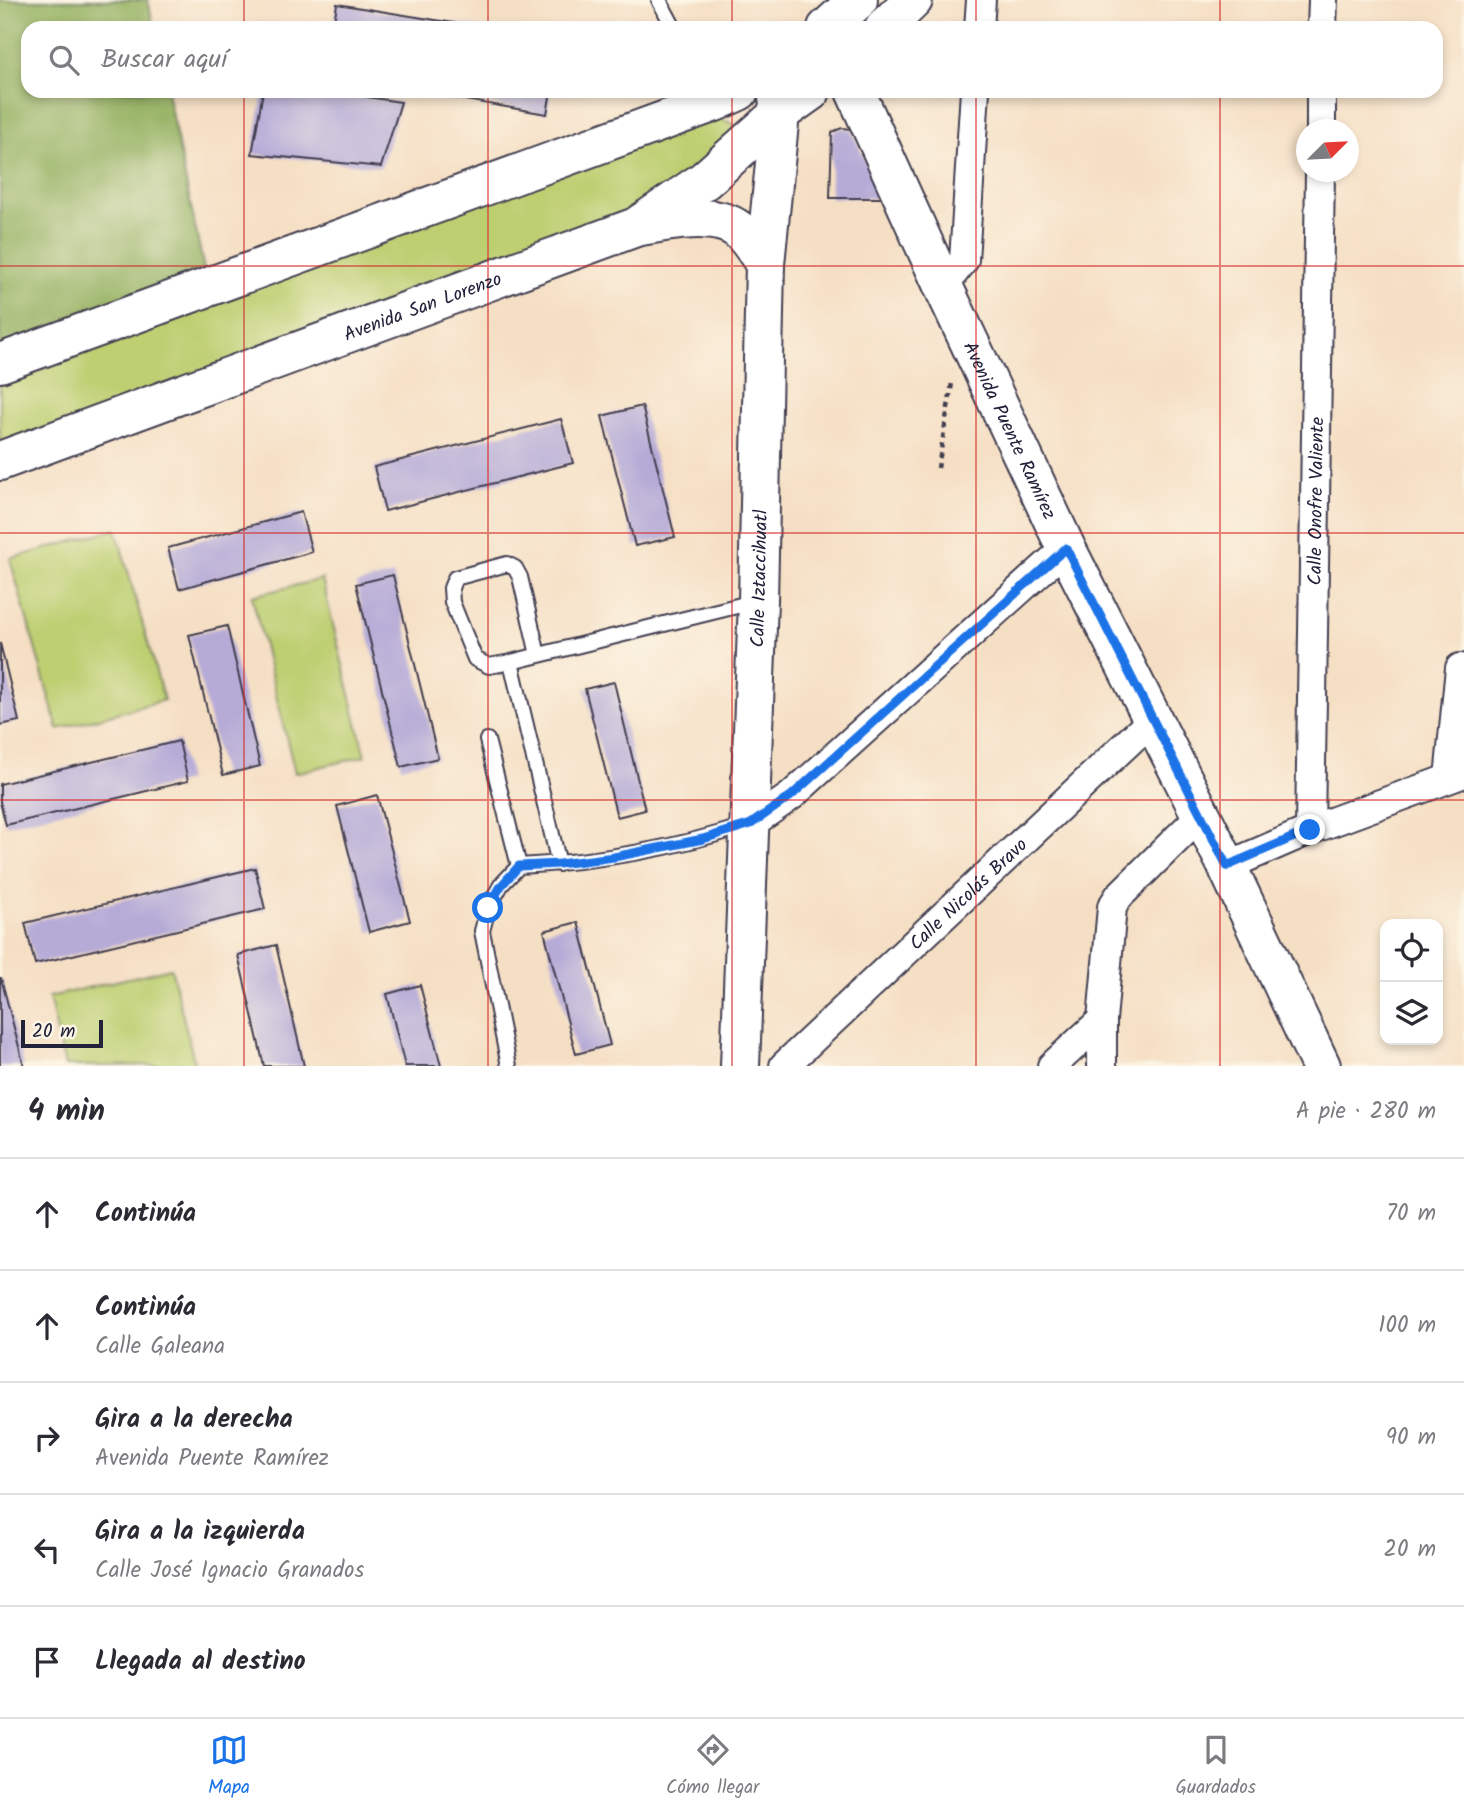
<!DOCTYPE html>
<html lang="es">
<meta charset="utf-8">
<style>
:root{--surface:#fff;--page:#f7f7f7;--text:#2b2b33;--muted:#7c7c81;--line:#e1e1e2;--accent:#1a73e8}
body{margin:0;font-family:Kalam,sans-serif;background:var(--page);color:var(--text)}
.controls{position:absolute;right:21px;bottom:21px;display:grid;overflow:hidden;border-radius:14px;box-shadow:0 4px 10px #0003}
.controls button{width:63px;height:63px;display:grid;place-items:center;padding:0;border:0;border-bottom:2px solid var(--line);background:var(--surface);color:var(--text);font:35px sans-serif}
.compass{position:absolute;left:1296px;top:119px;width:63px;height:63px;border-radius:50%;background:var(--surface);box-shadow:0 4px 10px #0003;rotate:66deg}
.scale{position:absolute;left:21px;bottom:18px;width:82px;box-sizing:border-box;padding-left:7px;border:4px solid #22223b;border-top:0;font-size:19px;line-height:24px;white-space:nowrap;color:#22223b;-webkit-text-stroke:5px #fcf5e5;paint-order:stroke}
.stop{position:absolute;width:21px;height:21px;margin:-16px;border:5px solid #1a73e8;border-radius:50%;background:#fff}
.stop.end{background:#1a73e8;border-color:#fff;box-shadow:0 2px 7px #0008}
.list{margin:0;padding:0;list-style:none}
h2{display:flex;justify-content:space-between;align-items:center;height:91px;margin:0;padding:0 28px;font-size:30px}
h2 small{font-size:23px;font-weight:400;color:var(--muted)}
.list li{display:grid;grid-template-columns:46px 1fr auto;gap:21px;align-items:center;box-sizing:border-box;height:112px;padding:0 28px;border-top:2px solid var(--line)}
.list b{display:block;font-size:26px;white-space:nowrap}
.list p{margin:0;font-size:23px;white-space:nowrap;color:var(--muted)}
.list em{font-size:23px;font-style:normal;color:var(--muted)}
.icon{flex:none;width:38px;height:38px;fill:none;stroke:currentColor;stroke-width:2;stroke-linecap:round;stroke-linejoin:round}
.map{position:relative;flex:none;width:1464px;height:1066px;overflow:hidden}
.search{position:absolute;background:var(--surface);box-shadow:0 4px 10px #0003;left:21px;right:21px;top:21px;height:77px;display:flex;align-items:center;gap:18px;box-sizing:border-box;padding:0 24px;border-radius:21px;color:var(--muted);font-size:26px}
.sheet{height:651px;background:var(--surface)}
nav{display:flex;justify-content:space-around;align-items:center;box-sizing:border-box;height:98px;border-top:2px solid var(--line);background:var(--surface);font-size:19px;color:var(--muted)}
nav a{display:grid;justify-items:center;gap:4px}
nav .on{color:var(--accent)}
.map>svg:first-child{display:block}
</style>
<div class="map">
<svg width="1464" height="1066" viewBox="0 0 1464 1066">
<rect width="100%" height="100%" fill="#fcf5e5"/>
<filter id="ink" filterUnits="userSpaceOnUse"><feTurbulence type="fractalNoise" baseFrequency=".0143" numOctaves="2"/><feDisplacementMap in="SourceGraphic" scale="14" xChannelSelector="R" yChannelSelector="G"/><feConvolveMatrix kernelMatrix="1 2 1 2 8 2 1 2 1" color-interpolation-filters="sRGB"/></filter>
<filter id="wash" filterUnits="userSpaceOnUse"><feTurbulence type="fractalNoise" baseFrequency=".00686" numOctaves="4" result="noise"/><feDisplacementMap in="SourceGraphic" scale="28" xChannelSelector="R" yChannelSelector="G"/><feGaussianBlur stdDeviation="1.57" result="paint"/><feColorMatrix in="noise" values="0 0 0 0 0 0 0 0 0 0 0 0 0 0 0 0 0 1.4 0 .05"/><feComposite in="paint" operator="in"/></filter>
<g filter="url(#wash)">
<rect width="100%" height="100%" fill="#f5dfc4"/>
<path fill="#becf72" stroke="#707856" stroke-width="2" d="M711 114 735 125V155L698 187 0 451V385Z
M116 529 164 700 58 729 10 559Z
M322 579 365 756 295 773 252 596Z
M171 968 195 1065 65 1066 49 997Z"/>
<path fill="#96b264" stroke="#5c6a50" stroke-width="2" d="M0 0H148L154 28H28V91H167L204 269 0 349Z"/>
<g id="blocks">
<path fill="#b6abd7" d="M337 4 478 27 477 28H333Z
M263 91H326L401 102 381 167 252 154Z
M413 91H551L547 114Z
M842 128 851 129 882 198H830L832 132Z
M642 406 675 537 635 546 602 416Z
M561 419 573 463 385 511 374 467Z
M301 512 312 552 179 589 168 548Z
M393 575 438 758 401 767 356 584Z
M227 626 260 766 223 775 189 635Z
M0 643 19 721 0 725Z
M614 682 645 810 617 817 585 689Z
M179 741 188 781 6 825 0 802V784Z
M377 795 410 921 369 932 337 806Z
M255 868 265 909 35 964 25 923Z
M578 922 610 1045 576 1054 544 931Z
M276 945 304 1066H264L238 955Z
M0 978H1L24 1066H0Z
M420 985 441 1066H405L387 994Z"/>
</g>
</g>
<g filter="url(#ink)">
<use href="#blocks" fill-opacity="0" stroke="#423e50" stroke-width="2"/>
<g fill="none" stroke-linecap="round" stroke-linejoin="round">
<defs>
<path id="lane" d="M659 0 674 28
M538 655 520 577 515 568 507 564 455 578 451 588 452 602 475 659 489 666 511 662 757 601
M511 662 559 864
M487 740 519 866
M509 1066 482 931 488 908 501 885 519 866C596 862 673 849 747 825"/>
<g id="street">
<path d="M979 28 981 0"/>
<path d="M1322 28 1323 0"/>
<path d="M1321 130V91"/>
<path d="M943 286 964 260 975 91"/>
<path d="M1449 778 1460 668"/>
<path d="M751 824 791 796 1066 548"/>
<path id="s1" d="M1310 830 1320 172"/>
<path d="M1227 866 1310 830 1464 773"/>
<path id="s2" d="M784 1066 1152 720"/>
<path d="M1052 1066 1102 1020"/>
<path d="M1102 1066V1020L1112 907 1119 896 1200 816"/>
</g>
<g id="secondary">
<path d="M827 28 858 0"/>
<path d="M884 28 913 0"/>
<path id="s3" d="M855 91 943 286 1066 548 1227 866 1321 1066"/>
<path d="M641 226C669 221 720 210 742 233 751 242 758 254 765 264"/>
<path d="M0 363 715 102 739 91"/>
<path id="s4" d="M0 461 636 227 705 180 780 113 811 91"/>
<path id="s5" d="M740 1066 758 601 765 264 780 113 777 91"/>
</g>
</defs>
<use href="#lane" stroke="#423e50" stroke-width="18"/>
<use href="#street" stroke="#423e50" stroke-width="32"/>
<use href="#secondary" stroke="#423e50" stroke-width="42"/>
<path stroke="#423e50" stroke-width="4.5" stroke-dasharray="5 5" stroke-linecap="butt" d="M938 468 952 383"/>
<use href="#lane" stroke="#fff" stroke-width="14"/>
<use href="#street" stroke="#fff" stroke-width="28"/>
<use href="#secondary" stroke="#fff" stroke-width="38"/>
</g>
</g>
<g fill="none" stroke-linecap="round" stroke-linejoin="round" filter="url(#ink)">
<path stroke="#1a73e8" stroke-width="9" d="M488 908 501 886 519 866 559 864 614 857 703 839 751 824 791 796 1066 548 1227 866 1310 830"/>
</g>
<path fill="none" stroke="#d62828" stroke-width="2" stroke-opacity="0.55" d="M244 0V28M488 0V28M732 0V28M976 0V28M1220 0V28M244 91V1066M488 91V1066M732 91V1066M976 91V1066M1220 91V1066M0 266H1464M0 533H1464M0 800H1464"/>
<g text-anchor="middle" stroke-width="5" stroke-linejoin="round" paint-order="stroke">
<g font-size="19" fill="#22223b" stroke="#fcf5e5">
<text dy="7" stroke="none"><textPath href="#s4" startOffset="450">Avenida San Lorenzo</textPath></text>
<text dy="7" stroke="none"><textPath href="#s3" startOffset="373">Avenida Puente Ramírez</textPath></text>
<text dy="7" stroke="none"><textPath href="#s1" startOffset="329">Calle Onofre Valiente</textPath></text>
<text dy="7" stroke="none"><textPath href="#s5" startOffset="488">Calle Iztaccihuatl</textPath></text>
<text dy="7" stroke="none"><textPath href="#s2" startOffset="252">Calle Nicolás Bravo</textPath></text>
</g>
</g>
</svg>
<div class="controls">
<button><svg class="icon" aria-label="locate" viewBox="0 0 24 24"><circle cx="12" cy="12" r="6"/><path d="M12 2v4M12 18v4M2 12h4M18 12h4"/></svg></button>
<button><svg class="icon" aria-label="layers" viewBox="0 0 24 24"><path d="M12 4l9 5-9 5-9-5zM3 14l9 5 9-5"/></svg></button>
</div>
<svg class="compass" viewBox="-18 -18 36 36"><path d="M0-13l5 13h-10z" fill="#e53935"/><path d="M0 13l5-13h-10z" fill="#7c7c81"/></svg>
<div class="scale">20 m</div>
<div class="stop" style="left:488px;top:908px"></div>
<div class="stop end" style="left:1310px;top:830px"></div>
<div class="search"><svg class="icon" aria-label="search" viewBox="0 0 24 24"><circle cx="10" cy="10" r="6"/><path d="M15 15l6 6"/></svg>Buscar aquí</div>
</div>
<section class="sheet">
<h2>4 min<small>A pie · 280 m</small></h2>
<ul class="list">
<li><svg class="icon" aria-label="ahead" viewBox="0 0 24 24"><path d="M12 20V5M6 11l6-6 6 6"/></svg><div><b>Continúa</b></div><em>70 m</em></li>
<li><svg class="icon" aria-label="ahead" viewBox="0 0 24 24"><path d="M12 20V5M6 11l6-6 6 6"/></svg><div><b>Continúa</b><p>Calle Galeana</p></div><em>100 m</em></li>
<li><svg class="icon" aria-label="right" viewBox="0 0 24 24"><path d="M7 20v-9h11M14 6l5 5-5 5"/></svg><div><b>Gira a la derecha</b><p>Avenida Puente Ramírez</p></div><em>90 m</em></li>
<li><svg class="icon" aria-label="left" viewBox="0 0 24 24"><path d="M17 20v-9H6M10 6l-5 5 5 5"/></svg><div><b>Gira a la izquierda</b><p>Calle José Ignacio Granados</p></div><em>20 m</em></li>
<li><svg class="icon" aria-label="arrive" viewBox="0 0 24 24"><path d="M6 21V4h12l-3 4 3 4H6"/></svg><div><b>Llegada al destino</b></div></li>
</ul>
</section>
<nav>
<a class="on"><svg class="icon" aria-label="map" viewBox="0 0 24 24"><path d="M3 6l6-2 6 2 6-2v14l-6 2-6-2-6 2zM9 4v14M15 6v14"/></svg>Mapa</a>
<a><svg class="icon" aria-label="directions" viewBox="0 0 24 24"><path d="M12 3l9 9-9 9-9-9zM9 14v-3h6M13 9l2 2-2 2"/></svg>Cómo llegar</a>
<a><svg class="icon" aria-label="saved" viewBox="0 0 24 24"><path d="M7 4h10v16l-5-4-5 4z"/></svg>Guardados</a>
</nav>
